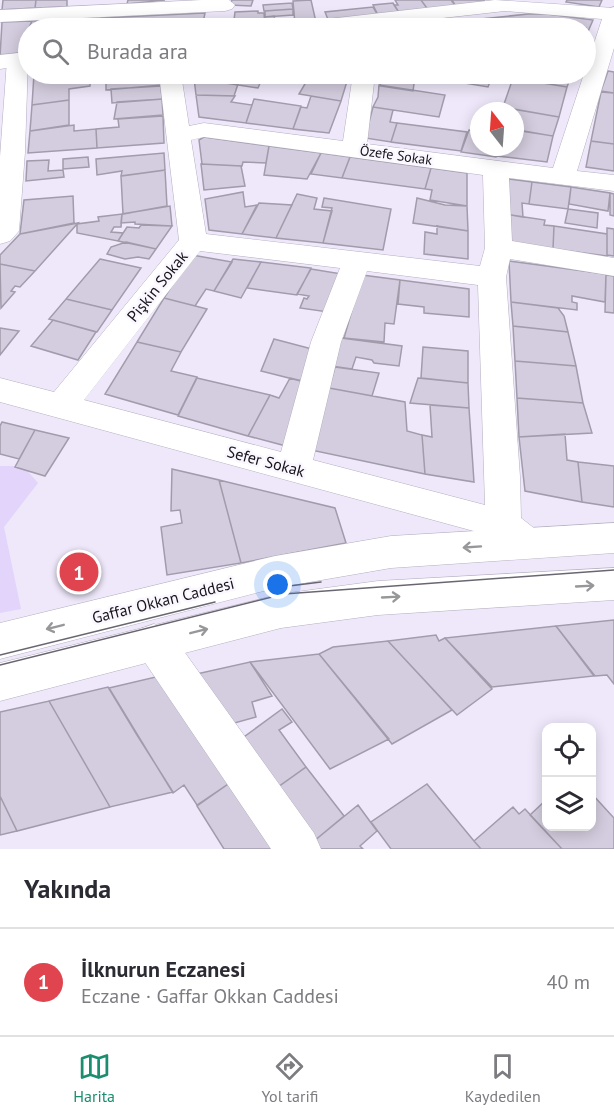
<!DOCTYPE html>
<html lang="tr">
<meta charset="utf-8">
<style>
:root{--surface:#fff;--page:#f7f7f7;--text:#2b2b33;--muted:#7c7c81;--line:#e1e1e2;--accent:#1c8e6f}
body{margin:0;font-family:"PT Sans",sans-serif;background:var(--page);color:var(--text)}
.controls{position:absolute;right:18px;bottom:18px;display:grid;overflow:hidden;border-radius:12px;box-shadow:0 3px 15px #0003}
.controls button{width:54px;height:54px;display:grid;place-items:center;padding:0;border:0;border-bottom:2px solid var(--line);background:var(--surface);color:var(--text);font:30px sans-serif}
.compass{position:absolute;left:470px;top:102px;width:54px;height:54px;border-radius:50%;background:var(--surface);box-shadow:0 3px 15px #0003;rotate:343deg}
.you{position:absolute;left:278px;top:585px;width:21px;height:21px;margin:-15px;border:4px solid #fff;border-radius:50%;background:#1a73e8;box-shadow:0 0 0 9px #1a73e833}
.badge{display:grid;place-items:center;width:39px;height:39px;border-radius:50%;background:var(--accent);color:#fff;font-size:20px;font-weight:700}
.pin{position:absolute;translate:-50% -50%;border:3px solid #fff;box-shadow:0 2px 6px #0006}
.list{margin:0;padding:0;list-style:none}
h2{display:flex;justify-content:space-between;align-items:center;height:78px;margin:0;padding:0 24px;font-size:26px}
h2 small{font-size:20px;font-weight:400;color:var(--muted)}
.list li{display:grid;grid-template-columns:39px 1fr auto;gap:18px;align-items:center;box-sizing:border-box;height:108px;padding:0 24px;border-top:2px solid var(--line)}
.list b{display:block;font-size:22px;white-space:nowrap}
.list p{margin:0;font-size:20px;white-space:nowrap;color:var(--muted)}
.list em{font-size:20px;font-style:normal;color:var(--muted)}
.icon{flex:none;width:33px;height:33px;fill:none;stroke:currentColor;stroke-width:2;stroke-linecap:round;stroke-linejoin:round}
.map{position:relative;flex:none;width:614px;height:849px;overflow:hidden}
.search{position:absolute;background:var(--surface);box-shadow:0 3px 15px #0003;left:18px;right:18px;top:18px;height:66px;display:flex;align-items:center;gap:15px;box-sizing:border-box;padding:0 21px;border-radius:33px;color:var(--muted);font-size:22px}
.sheet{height:186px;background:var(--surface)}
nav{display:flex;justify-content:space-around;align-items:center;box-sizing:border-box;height:84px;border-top:2px solid var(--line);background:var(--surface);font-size:16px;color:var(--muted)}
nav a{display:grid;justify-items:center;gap:3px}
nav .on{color:var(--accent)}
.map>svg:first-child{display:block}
</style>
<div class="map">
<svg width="614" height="849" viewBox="0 0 614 849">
<rect width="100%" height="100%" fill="#eee8fa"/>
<path fill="#e3d4fb" d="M0 466H23L38 483 4 527 21 609 0 613Z"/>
<path fill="#d4cddf" stroke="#a19bac" stroke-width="1.5" d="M3 0H36L35 8 2 10Z
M36 0H67V7L35 8Z
M128 0H165L127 4Z
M232 0H253L251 6 230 5Z
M311 0 316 22 295 24 293 1Z
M395 0H421L429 11 400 14 394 5H398Z
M421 0H452L457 8 429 11Z
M451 0H484L485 5 457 8Z
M567 0H602L599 7 566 2Z
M292 3 293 9 264 11 263 5Z
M393 3 400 14 379 17 373 5Z
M373 7 379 17 329 22 325 12Z
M293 9V15L265 17V11Z
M258 11V13H264L265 28H233L235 12Z
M205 13 202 28H102L101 18Z
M528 14H548L593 20 586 36V28H478L481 19Z
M274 16 277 27 267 28 265 17Z
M101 18 102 28H62L64 20Z
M481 19 478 28H432L434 25Z
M64 20 62 28H29L32 21Z
M32 21 18 55 0 57 2 22Z
M608 71 614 72V93L601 91Z
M34 74H90V86L69 89V100L32 105Z
M132 74H161L162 85 106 90V76L123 75 122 77 132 76Z
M193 74H264L258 88 194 78Z
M383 74H408L407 76 415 77 413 91 380 86Z
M441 74H493L488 87 440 79Z
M514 74H513H572L567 87 513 78Z
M309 77 348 78 341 101 299 94Z
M194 78 238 84 234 96 196 95Z
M513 78 567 87 559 117 503 107Z
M379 85 445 95 439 117 373 107 378 97Z
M161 86 162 99 112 103 111 89Z
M601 92 614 93V144L591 141Z
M196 95 235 96 231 102 252 105 246 123 199 117Z
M311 96 341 101 329 133 293 129 301 107 307 108Z
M162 99 163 115 114 119 117 102Z
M254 99 301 106 293 129 246 123Z
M69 100V125L30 131 32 105Z
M373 107 393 110 390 122 397 123 391 142 365 138Z
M500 107 559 117 553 136 515 130V111H499Z
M163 116 164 143 97 148 96 129 119 127 118 119Z
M397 123 467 132 461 151 391 142Z
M74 125V131L96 129 97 148 28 153 30 131Z
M469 130 479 131V147H499L496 157 461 152Z
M518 130 553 136 547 162 497 156 499 147H515Z
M204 137 269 146 266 163 243 162 242 166 202 164 199 140Z
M591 141 614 144V171L586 167Z
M269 146 321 153 307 179 264 175Z
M164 153 165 170 121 176 122 171 97 175 96 159Z
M321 153 350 157 342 178 311 174Z
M88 157 89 167 63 169V159Z
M350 157 431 168 425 189 342 178Z
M49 160 48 171 63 170 64 177 26 181 27 161Z
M201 164 241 166 245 186 204 190Z
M431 168 467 173V206L430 200 432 190 425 189Z
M165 170 167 206 123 214 121 176Z
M509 179 532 182 529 204 522 203 523 217 505 214Z
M532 182 571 187 568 209 529 204Z
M571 187 610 193 608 211 569 204Z
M243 192 245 207 257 205 242 234 209 230 205 199Z
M610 193 614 194V216L610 215Z
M297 194 317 198 314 209 332 211 323 243 276 238Z
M73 196 74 223 20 234 24 200Z
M324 198 391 209 383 250 323 243 332 208 322 207Z
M417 198 445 205 467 206 468 231 413 223Z
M259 203 292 205 276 238 242 234Z
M170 206 172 226 135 224V222L121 223 122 214Z
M568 209 598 213 597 228 565 223Z
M122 214 121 227H114L111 232 123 233 118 241 77 233V224L99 221 98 217Z
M505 214 545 220 544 225 554 226 553 249 508 243Z
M78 223 35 271 0 264V255L20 234Z
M141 225 172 226 156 249 118 241 127 227 139 228Z
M437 226 468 231V259L424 254 425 232 437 234Z
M554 226 607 234V256L553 249Z
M607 228 614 229V256L607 255Z
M126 242 156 249 149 259 138 257 125 259 107 254 111 247Z
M192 255 232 262 214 291 206 289 195 306 164 298Z
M100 259 141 268 112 310 66 299Z
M233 259 261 262 241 298 214 291Z
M509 261 606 274 605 302 572 296V302L577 303V310L511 302Z
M261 262 311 268 297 295 247 288Z
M0 264 35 271 20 287 15 286 11 291 15 292 1 308Z
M311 269 342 274 328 312 300 308 304 298 307 299 309 296 297 294Z
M362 275 400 280 394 324 385 323 384 342 344 338Z
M606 275 614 276V313L605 312Z
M400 280 469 289V317L424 313V307L398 304Z
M164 298 207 309 181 352 137 342Z
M66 299 112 310 97 332 49 319Z
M511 302 558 308 564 316 568 332 513 326Z
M53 320 96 332 78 360 31 346Z
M513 326 568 332 576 366 515 361Z
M0 328 19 331 0 355Z
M341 338 402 346 399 366 374 363 372 360 356 357 352 369 331 366Z
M274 339 312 349 301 381 261 371Z
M137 342 181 352 171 371 197 377 178 415 105 394Z
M423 347 468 351V383L421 378Z
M515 361 576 366 583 403 517 398Z
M335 367 379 373 372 396 329 388Z
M197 378 270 395 248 436 178 416Z
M290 378 307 382 286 446 248 436 270 395 279 398Z
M418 378 468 383 469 408 410 403Z
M329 388 405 402 407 431 422 435 425 474 311 450Z
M517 398 583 403 592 433 519 437Z
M430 405 469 408 474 482 425 474 422 435 432 437Z
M2 422 35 430 19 459 0 454V426Z
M35 430 69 438 45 476 15 467Z
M565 434 567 460 578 462 582 502 525 491 519 437Z
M578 462 614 466V507L582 502Z
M172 469 219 480 241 563 167 575 161 527 182 523 180 510 171 511Z
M219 480 335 508 346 543 241 563Z
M614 620V684L607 675 595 676 556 626Z
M556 626 594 676 492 687 445 638Z
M436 635 439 641 445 638 492 689 457 715 388 641Z
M388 641 452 710 392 744 319 654 333 647Z
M319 654 389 739 330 769 250 662Z
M250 662 272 696 252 702 256 717 224 726 192 675Z
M164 675 234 780 197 805 184 785 173 793 109 688Z
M108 687 137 735 173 792 110 807 49 701Z
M49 701 110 807 17 831 0 796V712Z
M282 709 292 722 279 730 306 767 271 792 237 742Z
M306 767 344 816 308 846 271 792Z
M234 780 281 849H224L197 806Z
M427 784 474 841 481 849H391L371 822Z
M592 794 614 818V849H562L530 815 546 800V826H592Z
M0 796 17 831 0 835Z
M358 805 377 831 360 846 363 849H310L308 846Z
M513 807 519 814 525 809 562 849H481L474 841Z"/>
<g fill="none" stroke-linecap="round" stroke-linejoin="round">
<defs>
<path id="street" d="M202 0H229L235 5 232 9 225 11 0 22V10Z
M614 7V48L577 171 614 175V191L509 178 512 241 614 258V276L510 259 506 277 520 477 521 518 539 532 544 543 539 554C516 562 508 550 492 536L0 402V378L54 392 179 240 159 74H181L189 126 204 123 343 141 353 74H375L367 144 553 168 604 13 607 9ZM204 137 483 175 485 248 480 266 206 234 191 140ZM200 251 340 268 311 342 281 452 84 400ZM367 271 478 285 485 505 313 460 341 342Z
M370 15 419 24 423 28H359L363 17Z
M18 53 26 55 28 59 25 152 19 231 10 241 0 244V157L7 60 10 55Z
M154 624 168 629 314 833 321 849H271L140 655 134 642 140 629Z"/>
<path id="secondary" d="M495 0 614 8V20L505 11 353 28H291L295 24 302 22Z
M28 52V65L0 69V55Z
M614 523V553L391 568 275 588 0 659V623L275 556 391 536Z
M614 568V600L378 615 281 628 0 701V663L281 594 378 581Z"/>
</defs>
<use href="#street" stroke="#b5afc0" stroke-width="1"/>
<use href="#secondary" stroke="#b5afc0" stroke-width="1"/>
<use href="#street" fill="#fff" fill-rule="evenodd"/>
<use href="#secondary" fill="#fff" fill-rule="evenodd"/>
<path stroke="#6a6671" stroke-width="1.5" d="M273 588 321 582
M0 655 215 602
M0 665 284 594 614 570"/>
</g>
<defs><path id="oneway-shaft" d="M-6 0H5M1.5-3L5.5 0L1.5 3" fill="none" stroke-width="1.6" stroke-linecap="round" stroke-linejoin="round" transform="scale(1.5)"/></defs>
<g stroke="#979699">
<use href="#oneway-shaft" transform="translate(472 547) rotate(176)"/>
<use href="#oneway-shaft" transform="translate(585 586) rotate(-3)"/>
<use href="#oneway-shaft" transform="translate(391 597) rotate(-3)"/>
<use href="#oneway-shaft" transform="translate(55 627) rotate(166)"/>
<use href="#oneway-shaft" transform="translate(199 631) rotate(-14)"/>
</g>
<g text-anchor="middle" stroke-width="5" stroke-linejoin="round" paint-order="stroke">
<g font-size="14" fill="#18151c" stroke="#faf7ff">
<text transform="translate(396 155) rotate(8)" y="5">Özefe Sokak</text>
</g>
<g font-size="16" fill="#18151c" stroke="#faf7ff">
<text transform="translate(157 286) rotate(-51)" y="6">Pişkin Sokak</text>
<text transform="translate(266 461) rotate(15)" y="6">Sefer Sokak</text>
<text transform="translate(163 600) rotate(-14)" y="6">Gaffar Okkan Caddesi</text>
</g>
</g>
</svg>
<div class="controls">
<button><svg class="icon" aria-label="locate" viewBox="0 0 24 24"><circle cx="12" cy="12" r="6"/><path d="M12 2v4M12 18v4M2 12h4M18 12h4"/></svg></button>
<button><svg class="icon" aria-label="layers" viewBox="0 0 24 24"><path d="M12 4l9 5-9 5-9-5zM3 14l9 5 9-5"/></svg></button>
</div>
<svg class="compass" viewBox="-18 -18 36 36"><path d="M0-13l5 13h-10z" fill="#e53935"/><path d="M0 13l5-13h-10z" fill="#7c7c81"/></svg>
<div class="you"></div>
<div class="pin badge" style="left:79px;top:572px;background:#e0444e">1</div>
<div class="search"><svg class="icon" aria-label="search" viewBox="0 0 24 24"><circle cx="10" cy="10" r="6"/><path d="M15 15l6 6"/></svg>Burada ara</div>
</div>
<section class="sheet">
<h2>Yakında<small></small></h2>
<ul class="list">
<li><span class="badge" style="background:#e0444e">1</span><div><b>İlknurun Eczanesi</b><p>Eczane · Gaffar Okkan Caddesi</p></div><em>40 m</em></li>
</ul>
</section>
<nav>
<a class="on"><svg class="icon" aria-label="map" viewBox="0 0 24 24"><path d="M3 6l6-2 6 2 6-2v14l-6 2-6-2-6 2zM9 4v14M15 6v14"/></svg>Harita</a>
<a><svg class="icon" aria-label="directions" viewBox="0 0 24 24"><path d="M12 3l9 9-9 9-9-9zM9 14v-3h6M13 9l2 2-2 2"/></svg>Yol tarifi</a>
<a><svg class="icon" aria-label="saved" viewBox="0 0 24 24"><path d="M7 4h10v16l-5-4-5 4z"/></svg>Kaydedilen</a>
</nav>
